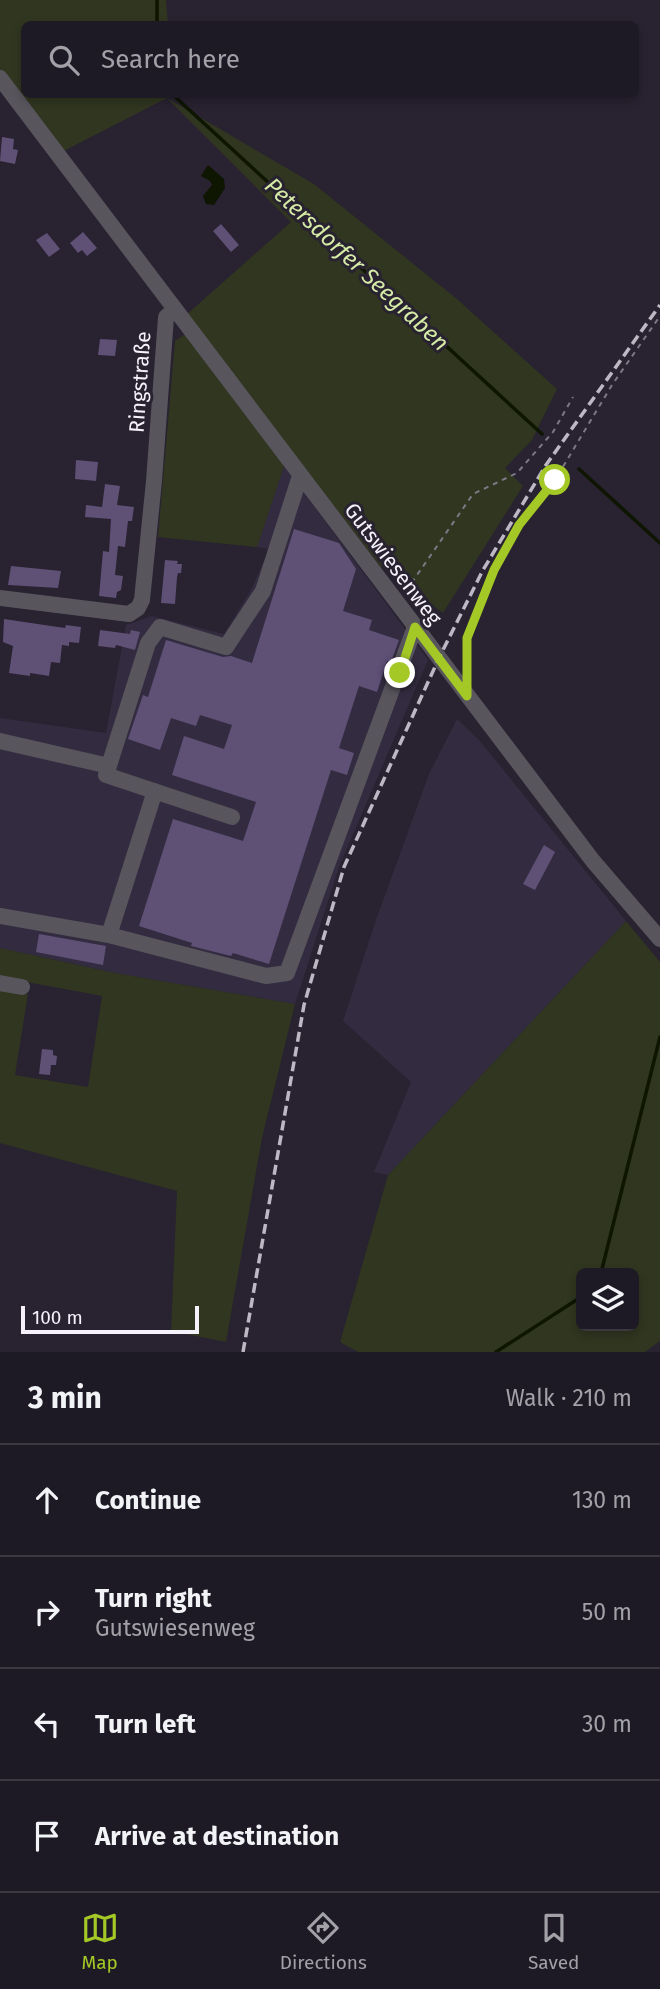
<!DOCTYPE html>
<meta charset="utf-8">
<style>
:root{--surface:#1e1a25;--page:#26232d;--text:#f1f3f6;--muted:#a1a1a7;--line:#3c3842;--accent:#a4c825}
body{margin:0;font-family:"Fira Sans",sans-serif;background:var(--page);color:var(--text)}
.controls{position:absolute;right:21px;bottom:21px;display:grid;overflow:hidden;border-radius:10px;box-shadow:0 4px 10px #0003}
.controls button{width:63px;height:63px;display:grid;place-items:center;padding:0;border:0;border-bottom:2px solid var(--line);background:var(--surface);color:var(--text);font:35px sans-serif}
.scale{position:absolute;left:21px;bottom:18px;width:178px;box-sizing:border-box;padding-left:7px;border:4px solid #f5f2fc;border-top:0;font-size:19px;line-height:24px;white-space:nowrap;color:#f5f2fc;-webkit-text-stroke:5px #282231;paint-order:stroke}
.stop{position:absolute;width:21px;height:21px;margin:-16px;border:5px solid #a4c825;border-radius:50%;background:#fff}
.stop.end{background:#a4c825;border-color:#fff;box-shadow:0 2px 7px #0008}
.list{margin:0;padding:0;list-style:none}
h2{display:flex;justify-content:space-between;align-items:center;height:91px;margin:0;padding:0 28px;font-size:30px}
h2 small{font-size:23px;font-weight:400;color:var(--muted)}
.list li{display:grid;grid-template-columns:46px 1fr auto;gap:21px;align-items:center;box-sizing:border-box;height:112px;padding:0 28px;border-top:2px solid var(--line)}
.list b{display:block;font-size:26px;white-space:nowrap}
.list p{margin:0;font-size:23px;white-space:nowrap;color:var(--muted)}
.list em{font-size:23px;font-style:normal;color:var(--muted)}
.icon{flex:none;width:38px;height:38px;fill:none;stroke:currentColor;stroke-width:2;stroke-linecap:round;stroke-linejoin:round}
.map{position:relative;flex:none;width:660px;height:1352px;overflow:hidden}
.search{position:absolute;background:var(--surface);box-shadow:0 4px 10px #0003;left:21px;right:21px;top:21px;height:77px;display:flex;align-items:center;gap:18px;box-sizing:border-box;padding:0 24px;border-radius:10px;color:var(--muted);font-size:26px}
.sheet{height:539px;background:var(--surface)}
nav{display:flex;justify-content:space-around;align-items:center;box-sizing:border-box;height:98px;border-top:2px solid var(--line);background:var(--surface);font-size:19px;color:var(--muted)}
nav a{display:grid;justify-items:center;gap:4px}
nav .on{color:var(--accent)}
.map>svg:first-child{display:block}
</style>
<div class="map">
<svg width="660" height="1352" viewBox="0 0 660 1352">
<rect width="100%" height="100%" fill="#282231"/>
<path fill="#332c40" d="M284 466 428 660 339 867 295 1004 115 973 0 948V718L106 733 126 625 152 616 224 634 252 588 269 549 257 547Z
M457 719 479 740 626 921 388 1175 374 1172 411 1082 343 1021 376 920 429 774Z"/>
<path fill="#303620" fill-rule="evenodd" d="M0 0H166L168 24H24V94L167 95V98L314 184 457 299 557 389 532 440 505 468 523 486 443 613 380 566 186 315 291 222 167 98 60 153 0 71Z
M185 334 284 466 257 547 158 537 175 341Z
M626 921 660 962V1341L645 1352H358L340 1342 388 1175ZM581 1273H634V1326H581Z
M0 948 115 973 295 1004 262 1138 226 1342 171 1331 177 1191 0 1143V989L28 994 15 1075 88 1087 102 996 0 977Z"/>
<path fill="#0e1500" d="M208 165 224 179 225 188 214 205 206 204 203 196 212 185 210 181 201 176Z"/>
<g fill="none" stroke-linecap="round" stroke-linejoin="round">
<path stroke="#0e1500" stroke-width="3.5" d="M157 0V24
M172 94 542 434
M579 469 660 543
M601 1273 660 1037
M496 1352 581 1297"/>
</g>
<path fill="#5f5076" d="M2 137 14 139 13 149 18 150 15 164 0 161Z
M221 224 239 245 231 252 213 231Z
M83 232 97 248 87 256 82 250 78 253 70 243Z
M47 233 60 249 49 257 36 240Z
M100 339 117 340 115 356 98 355Z
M76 460 98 462 96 481 75 479Z
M105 484 120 486 117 505 134 507 132 521H128L125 547 118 546 115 575 123 576 121 590 117 592 116 598 99 596 103 551 109 552 111 519 85 517 86 505 102 507Z
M294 529 339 543 356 569 343 611 372 620 369 630 399 640 391 662 387 661 377 692 359 686 339 748 354 753 347 775 331 770 269 964 233 953 231 956 191 946 192 943 139 926 173 819 243 841 256 802 172 775 184 736 224 749 232 725 200 715 196 726 171 718 160 750 128 739 143 695 148 697 166 640 223 657 231 656 252 663Z
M165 560 178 561 177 564H182L181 573H178L177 577 175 604 161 603Z
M11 566 61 571 58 588 8 585Z
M4 619 65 628 66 625 81 627 79 643 69 642V646L62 645 60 663 51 662 49 676 30 673V676L9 673 13 646 3 642Z
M100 630 130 634 131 630 140 632 135 650 116 645 115 648 98 646Z
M544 845 555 852 535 890 523 884Z
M39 934 106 946 103 965 36 952Z
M42 1049 53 1050V1055L57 1056 56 1065H51L50 1075 39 1074Z"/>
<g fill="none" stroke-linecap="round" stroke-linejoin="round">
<path stroke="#7d7885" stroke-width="2" stroke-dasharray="5 5" stroke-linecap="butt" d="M406 591 473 494 517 473 553 432 573 397
M467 670V638L494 570 519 525 555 480 612 385 660 316"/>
<path stroke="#58555d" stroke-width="16" d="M0 78 593 861 660 939
M0 598 129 614 138 608 142 600 154 481 166 317 174 310
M0 741 109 766
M232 817 106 775 148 643 160 627 226 647 263 591 300 476
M0 916 109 935 155 791
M109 935 266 976 287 973 415 627
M0 983 22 987"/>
<path stroke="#bcb8c4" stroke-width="3.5" stroke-dasharray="10 5" stroke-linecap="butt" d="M243 1352 304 1005 344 867 439 658 483 570 546 465 660 305"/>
</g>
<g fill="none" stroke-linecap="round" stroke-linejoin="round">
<path stroke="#a4c825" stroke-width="9" d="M400 673 415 627 467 696V638L494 570 519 525 555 480"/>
</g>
<g text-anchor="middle" stroke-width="6" stroke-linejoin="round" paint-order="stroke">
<g font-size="21" fill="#f5f2fc" stroke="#282231">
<text transform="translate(140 382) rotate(-86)" y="7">Ringstraße</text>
<text transform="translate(393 564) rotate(53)" y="7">Gutswiesenweg</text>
</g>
<g font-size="23" font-style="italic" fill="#d5eba6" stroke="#282231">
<text transform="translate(357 264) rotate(43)" y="8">Petersdorfer Seegraben</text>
</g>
</g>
</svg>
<div class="controls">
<button><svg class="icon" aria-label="layers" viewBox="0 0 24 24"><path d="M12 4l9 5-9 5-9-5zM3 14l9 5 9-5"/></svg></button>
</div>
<div class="scale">100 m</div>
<div class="stop" style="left:555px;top:480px"></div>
<div class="stop end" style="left:400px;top:673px"></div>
<div class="search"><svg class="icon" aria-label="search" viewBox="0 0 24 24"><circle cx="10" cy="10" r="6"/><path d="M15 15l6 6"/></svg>Search here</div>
</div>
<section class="sheet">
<h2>3 min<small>Walk · 210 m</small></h2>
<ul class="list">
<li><svg class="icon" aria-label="ahead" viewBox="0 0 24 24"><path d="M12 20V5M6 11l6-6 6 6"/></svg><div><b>Continue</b></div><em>130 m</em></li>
<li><svg class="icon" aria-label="right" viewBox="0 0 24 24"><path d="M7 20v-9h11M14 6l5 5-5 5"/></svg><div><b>Turn right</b><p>Gutswiesenweg</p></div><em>50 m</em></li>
<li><svg class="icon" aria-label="left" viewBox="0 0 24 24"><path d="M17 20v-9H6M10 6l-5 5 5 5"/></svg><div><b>Turn left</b></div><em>30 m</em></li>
<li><svg class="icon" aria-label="arrive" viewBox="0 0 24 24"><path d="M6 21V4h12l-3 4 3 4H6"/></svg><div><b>Arrive at destination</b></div></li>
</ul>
</section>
<nav>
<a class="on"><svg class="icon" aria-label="map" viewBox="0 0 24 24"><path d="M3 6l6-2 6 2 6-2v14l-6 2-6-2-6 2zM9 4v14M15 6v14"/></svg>Map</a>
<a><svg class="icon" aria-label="directions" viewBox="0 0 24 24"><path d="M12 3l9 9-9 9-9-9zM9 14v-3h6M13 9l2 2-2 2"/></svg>Directions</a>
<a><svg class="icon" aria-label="saved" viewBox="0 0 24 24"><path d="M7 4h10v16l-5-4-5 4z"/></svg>Saved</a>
</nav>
